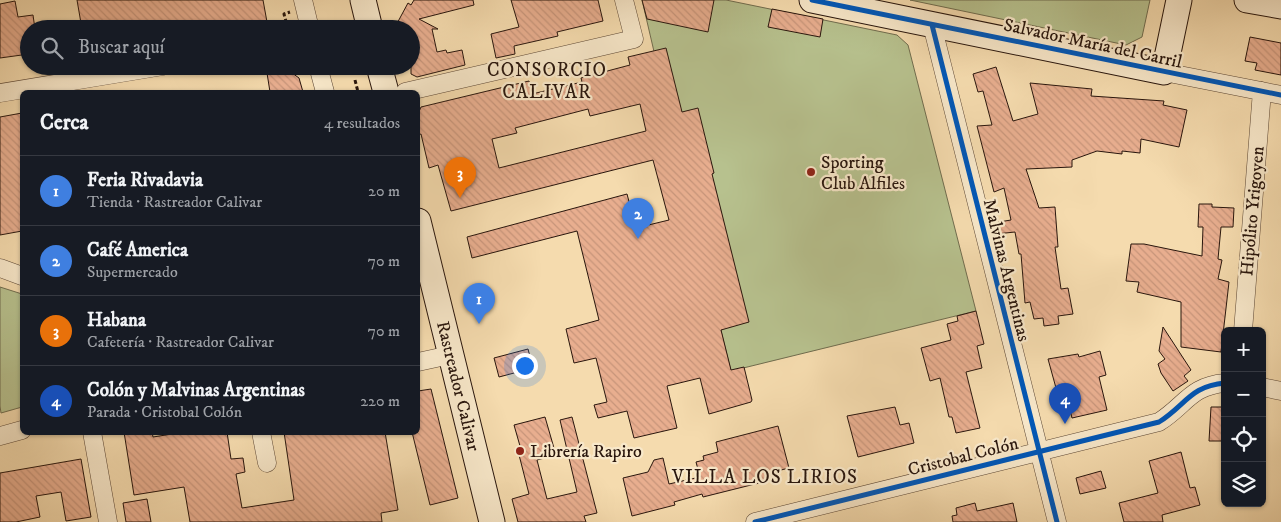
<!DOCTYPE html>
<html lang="es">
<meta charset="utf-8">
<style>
:root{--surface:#171b24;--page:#242831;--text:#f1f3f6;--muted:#9ea1a6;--line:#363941;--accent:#8c9099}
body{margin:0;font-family:"IM FELL DW Pica",serif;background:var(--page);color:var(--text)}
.controls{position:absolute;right:15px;bottom:15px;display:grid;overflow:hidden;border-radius:8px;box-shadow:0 1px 4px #0004}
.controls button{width:45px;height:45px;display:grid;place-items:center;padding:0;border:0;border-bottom:1px solid var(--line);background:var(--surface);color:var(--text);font:25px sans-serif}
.you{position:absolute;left:524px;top:365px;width:18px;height:18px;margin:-12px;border:4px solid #fff;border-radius:50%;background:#1a73e8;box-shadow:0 0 0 8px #1a73e833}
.badge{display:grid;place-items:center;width:32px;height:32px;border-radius:50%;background:var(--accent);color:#fff;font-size:16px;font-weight:700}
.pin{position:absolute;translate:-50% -41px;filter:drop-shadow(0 1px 2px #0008)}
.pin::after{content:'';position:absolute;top:26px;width:18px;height:15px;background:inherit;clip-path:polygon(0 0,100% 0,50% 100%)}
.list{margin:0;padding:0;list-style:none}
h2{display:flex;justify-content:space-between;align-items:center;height:65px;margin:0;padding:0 20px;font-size:21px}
h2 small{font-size:16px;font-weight:400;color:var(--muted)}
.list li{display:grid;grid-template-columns:32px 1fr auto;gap:15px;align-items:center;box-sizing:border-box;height:70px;padding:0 20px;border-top:1px solid var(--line)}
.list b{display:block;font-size:19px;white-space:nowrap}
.list p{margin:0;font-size:16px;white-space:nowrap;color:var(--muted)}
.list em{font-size:16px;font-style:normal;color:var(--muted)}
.icon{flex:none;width:28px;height:28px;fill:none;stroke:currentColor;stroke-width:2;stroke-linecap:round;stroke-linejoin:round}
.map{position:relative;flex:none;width:1281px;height:522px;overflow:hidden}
.search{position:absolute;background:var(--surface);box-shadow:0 1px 4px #0004;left:20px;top:20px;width:400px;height:55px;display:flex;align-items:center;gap:12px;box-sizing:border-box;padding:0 18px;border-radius:28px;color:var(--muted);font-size:19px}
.panel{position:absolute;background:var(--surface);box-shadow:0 1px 4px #0004;left:20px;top:90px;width:400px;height:345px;border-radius:8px}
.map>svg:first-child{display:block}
</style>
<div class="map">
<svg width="1281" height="522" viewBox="0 0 1281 522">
<defs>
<pattern id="building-back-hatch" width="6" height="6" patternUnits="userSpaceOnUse" patternTransform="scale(1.25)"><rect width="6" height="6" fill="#e8ae8f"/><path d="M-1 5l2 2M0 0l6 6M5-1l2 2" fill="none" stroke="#c7957a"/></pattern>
</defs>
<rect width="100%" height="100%" fill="#f5dbae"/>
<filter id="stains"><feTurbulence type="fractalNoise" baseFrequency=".004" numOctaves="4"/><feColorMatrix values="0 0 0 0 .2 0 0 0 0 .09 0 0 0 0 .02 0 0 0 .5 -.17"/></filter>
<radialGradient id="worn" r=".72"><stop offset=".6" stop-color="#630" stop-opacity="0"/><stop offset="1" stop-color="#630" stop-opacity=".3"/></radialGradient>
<path fill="#b7c18e" stroke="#706c4e" d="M642 0H726L897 35 908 45 976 311 731 371 693 219Z
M910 0H1150L1142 37 1126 45Z
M0 287 22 294V407L1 413 0 406Z"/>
<path fill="url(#building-back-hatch)" stroke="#29160d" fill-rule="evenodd" d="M77 0H263L267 22 259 23 260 29H243L242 26 225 29H82Z
M414 0H473L474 5 419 19 438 29H432L437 52 446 50 447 53 462 50 465 65 417 77 411 74V29H394L408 3 411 5Z
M511 0H598L603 21 557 32 558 36 514 46 515 54 496 58 491 34 519 27Z
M642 0H714L708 32 647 19Z
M15 1 18 17 33 15 35 29H29V54L0 58V4Z
M772 9 823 19 820 37 768 27Z
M1250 37 1281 43V75L1255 70 1257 63 1245 61Z
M666 48 682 112 698 108 714 173 712 174 749 322 721 330 731 370 744 367 752 400 751 402 709 414 700 378 667 386 677 428 634 438 627 411 598 418 594 405 607 402 596 358 574 363 566 329 599 320 577 231 472 258 467 237 627 194 636 228 669 220 653 160 451 211 438 165 429 168 421 134 418 135V114L421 107 529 81 532 94 582 82 581 78 630 65 628 57ZM640 104 646 131 499 168 492 139 517 133 515 128 588 109 590 116Z
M996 67 1013 121 1038 114 1030 83 1092 89 1091 96 1164 101 1163 105 1187 110 1179 147 1141 139 1140 153 1122 151V154L1097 151 1072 160V167L1026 169 1039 208 1055 207 1058 247H1055L1061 289 1068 288 1073 314 1058 316 1059 324 1044 326 1043 318 1034 319 1030 302 1025 303 1021 254H1019L1015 232 996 234 993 223 1011 220 1004 188 994 192 977 126 992 125 983 91 978 92 973 74Z
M288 70 299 78 303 92H270L267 73Z
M22 113V231L0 235V117Z
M1199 204H1212V207L1234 208 1233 227H1221L1218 259 1222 260 1218 279 1229 282 1221 352 1181 347V302L1137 292 1139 282 1126 281 1131 244H1144L1202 256 1203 227H1198Z
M976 311 984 344 977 346 982 368 966 372 980 428 956 433 952 417H949L940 378 930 381 921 348 951 340 947 324 958 321 957 316Z
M1163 327 1191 370 1184 376 1188 381 1173 391 1161 373 1158 364 1165 359 1159 351Z
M528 349 533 368 499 377 494 358Z
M1100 351 1106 375 1099 377 1107 410 1072 418 1064 386 1056 388 1048 359 1078 354 1079 357Z
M431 389 458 498 430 505 412 432H418V391Z
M895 407 900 425 909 423 914 443 858 457 847 416Z
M1211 407H1225V441H1209Z
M545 417 556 455 537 460 547 499 577 492 560 420 572 417 597 513 584 516 586 522H518L512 499 529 494 517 447 520 446 514 425Z
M778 426 789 468 777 471 779 478 703 497 702 494 674 502 675 505 632 516 623 478 648 472 654 460 663 458 669 484 700 477 696 462 704 460 703 456 718 452 716 442Z
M124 432H152L153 437 185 432H227L231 459 243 458 245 472 236 474 242 508 294 500 284 432H385L398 510 381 513 382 522H190L184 487 134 495Z
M1181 452 1190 488 1195 487 1200 505 1162 515 1163 522H1124L1119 503 1158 493 1149 461Z
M81 459 91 517 66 521 61 492 36 496 40 517 16 522H0V473Z
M1101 471 1106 488 1080 494 1076 478Z
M147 499 151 522H126L123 503Z
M975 503 977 511 1013 503 1017 522H953L952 516 957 515 956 508Z"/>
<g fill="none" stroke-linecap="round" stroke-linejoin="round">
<defs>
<path id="street" d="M303 0 310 29
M932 25 1057 522
M318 66 325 92
M1164 72 1281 95
M405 92 634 39 624 0
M0 93 163 66
M0 268 22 276
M1243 331 1262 91
M418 362 450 355
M1262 387 1281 391
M92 432 108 522
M261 432 267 463
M0 436 22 430
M755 522 1159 422C1186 405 1190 386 1225 383"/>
<g id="secondary">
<path d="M363 0 370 29"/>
<path d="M812 0 1164 72 1179 0"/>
<path d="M1247 0 1281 6"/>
<path d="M379 66 386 92"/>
<path id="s1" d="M418 221 492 522"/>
</g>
</defs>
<use href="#street" stroke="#5c4735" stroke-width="19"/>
<use href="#secondary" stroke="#29160d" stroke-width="27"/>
<path stroke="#29160d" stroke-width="3" stroke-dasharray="4 2.5" stroke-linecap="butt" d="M288 29 284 14 290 12
M355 80 358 92"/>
<use href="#street" stroke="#f8e8ca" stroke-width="18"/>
<use href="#secondary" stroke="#f8e8ca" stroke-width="25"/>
<defs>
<path id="cycleway" d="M812 0 1281 95
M932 25 1057 522
M755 522 1159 422C1186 405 1190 386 1225 383"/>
</defs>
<use href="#cycleway" stroke="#f8e8ca" stroke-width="8"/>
<use href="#cycleway" stroke="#0057b8" stroke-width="5"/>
</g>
<g fill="#8f2418" stroke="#f8e8ca" stroke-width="2">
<circle cx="811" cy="172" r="5"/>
<circle cx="520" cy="451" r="5"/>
</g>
<g text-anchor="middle" stroke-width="4.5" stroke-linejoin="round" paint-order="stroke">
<g font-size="18" fill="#29160d" stroke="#f8e8ca">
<text transform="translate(1093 43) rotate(12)" y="6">Salvador María del Carril</text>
<text transform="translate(1252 211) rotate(-85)" y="6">Hipólito Yrigoyen</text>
<text transform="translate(1007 270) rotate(76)" y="6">Malvinas Argentinas</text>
<text dy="6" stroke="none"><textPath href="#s1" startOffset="170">Rastreador Calivar</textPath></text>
<text transform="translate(963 456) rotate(-14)" y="6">Cristobal Colón</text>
</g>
<g font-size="18" fill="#29160d" stroke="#f8e8ca" text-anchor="start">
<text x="821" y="168">Sporting<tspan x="821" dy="21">Club Alfiles</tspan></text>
<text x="530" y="457">Librería Rapiro</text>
</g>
<g font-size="19" letter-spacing="1" fill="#29160d" stroke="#f8e8ca">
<text x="547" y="76">CONSORCIO<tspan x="547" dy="22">CALIVAR</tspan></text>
<text x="765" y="483">VILLA LOS LIRIOS</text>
</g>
</g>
<rect width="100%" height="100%" filter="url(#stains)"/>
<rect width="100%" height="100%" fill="url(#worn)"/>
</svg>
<div class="controls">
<button>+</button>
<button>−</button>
<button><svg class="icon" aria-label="locate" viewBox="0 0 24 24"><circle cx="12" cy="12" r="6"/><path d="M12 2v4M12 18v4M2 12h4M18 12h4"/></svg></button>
<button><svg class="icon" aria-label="layers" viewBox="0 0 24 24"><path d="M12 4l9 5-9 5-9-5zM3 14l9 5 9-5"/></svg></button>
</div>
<div class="you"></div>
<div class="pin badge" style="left:479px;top:324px;background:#3f7fe0">1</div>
<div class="pin badge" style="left:638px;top:239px;background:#3f7fe0">2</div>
<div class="pin badge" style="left:460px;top:198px;background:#e8710a">3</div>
<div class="pin badge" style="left:1065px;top:424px;background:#1a4fb4">4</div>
<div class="search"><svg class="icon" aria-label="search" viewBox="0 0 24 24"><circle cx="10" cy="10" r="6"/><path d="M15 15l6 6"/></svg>Buscar aquí</div>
<section class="panel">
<h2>Cerca<small>4 resultados</small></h2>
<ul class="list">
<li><span class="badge" style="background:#3f7fe0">1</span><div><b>Feria Rivadavia</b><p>Tienda · Rastreador Calivar</p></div><em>20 m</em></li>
<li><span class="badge" style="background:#3f7fe0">2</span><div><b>Café America</b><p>Supermercado</p></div><em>70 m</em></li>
<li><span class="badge" style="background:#e8710a">3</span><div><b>Habana</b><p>Cafetería · Rastreador Calivar</p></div><em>70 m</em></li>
<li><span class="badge" style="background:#1a4fb4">4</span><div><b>Colón y Malvinas Argentinas</b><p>Parada · Cristobal Colón</p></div><em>220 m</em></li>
</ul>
</section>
</div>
